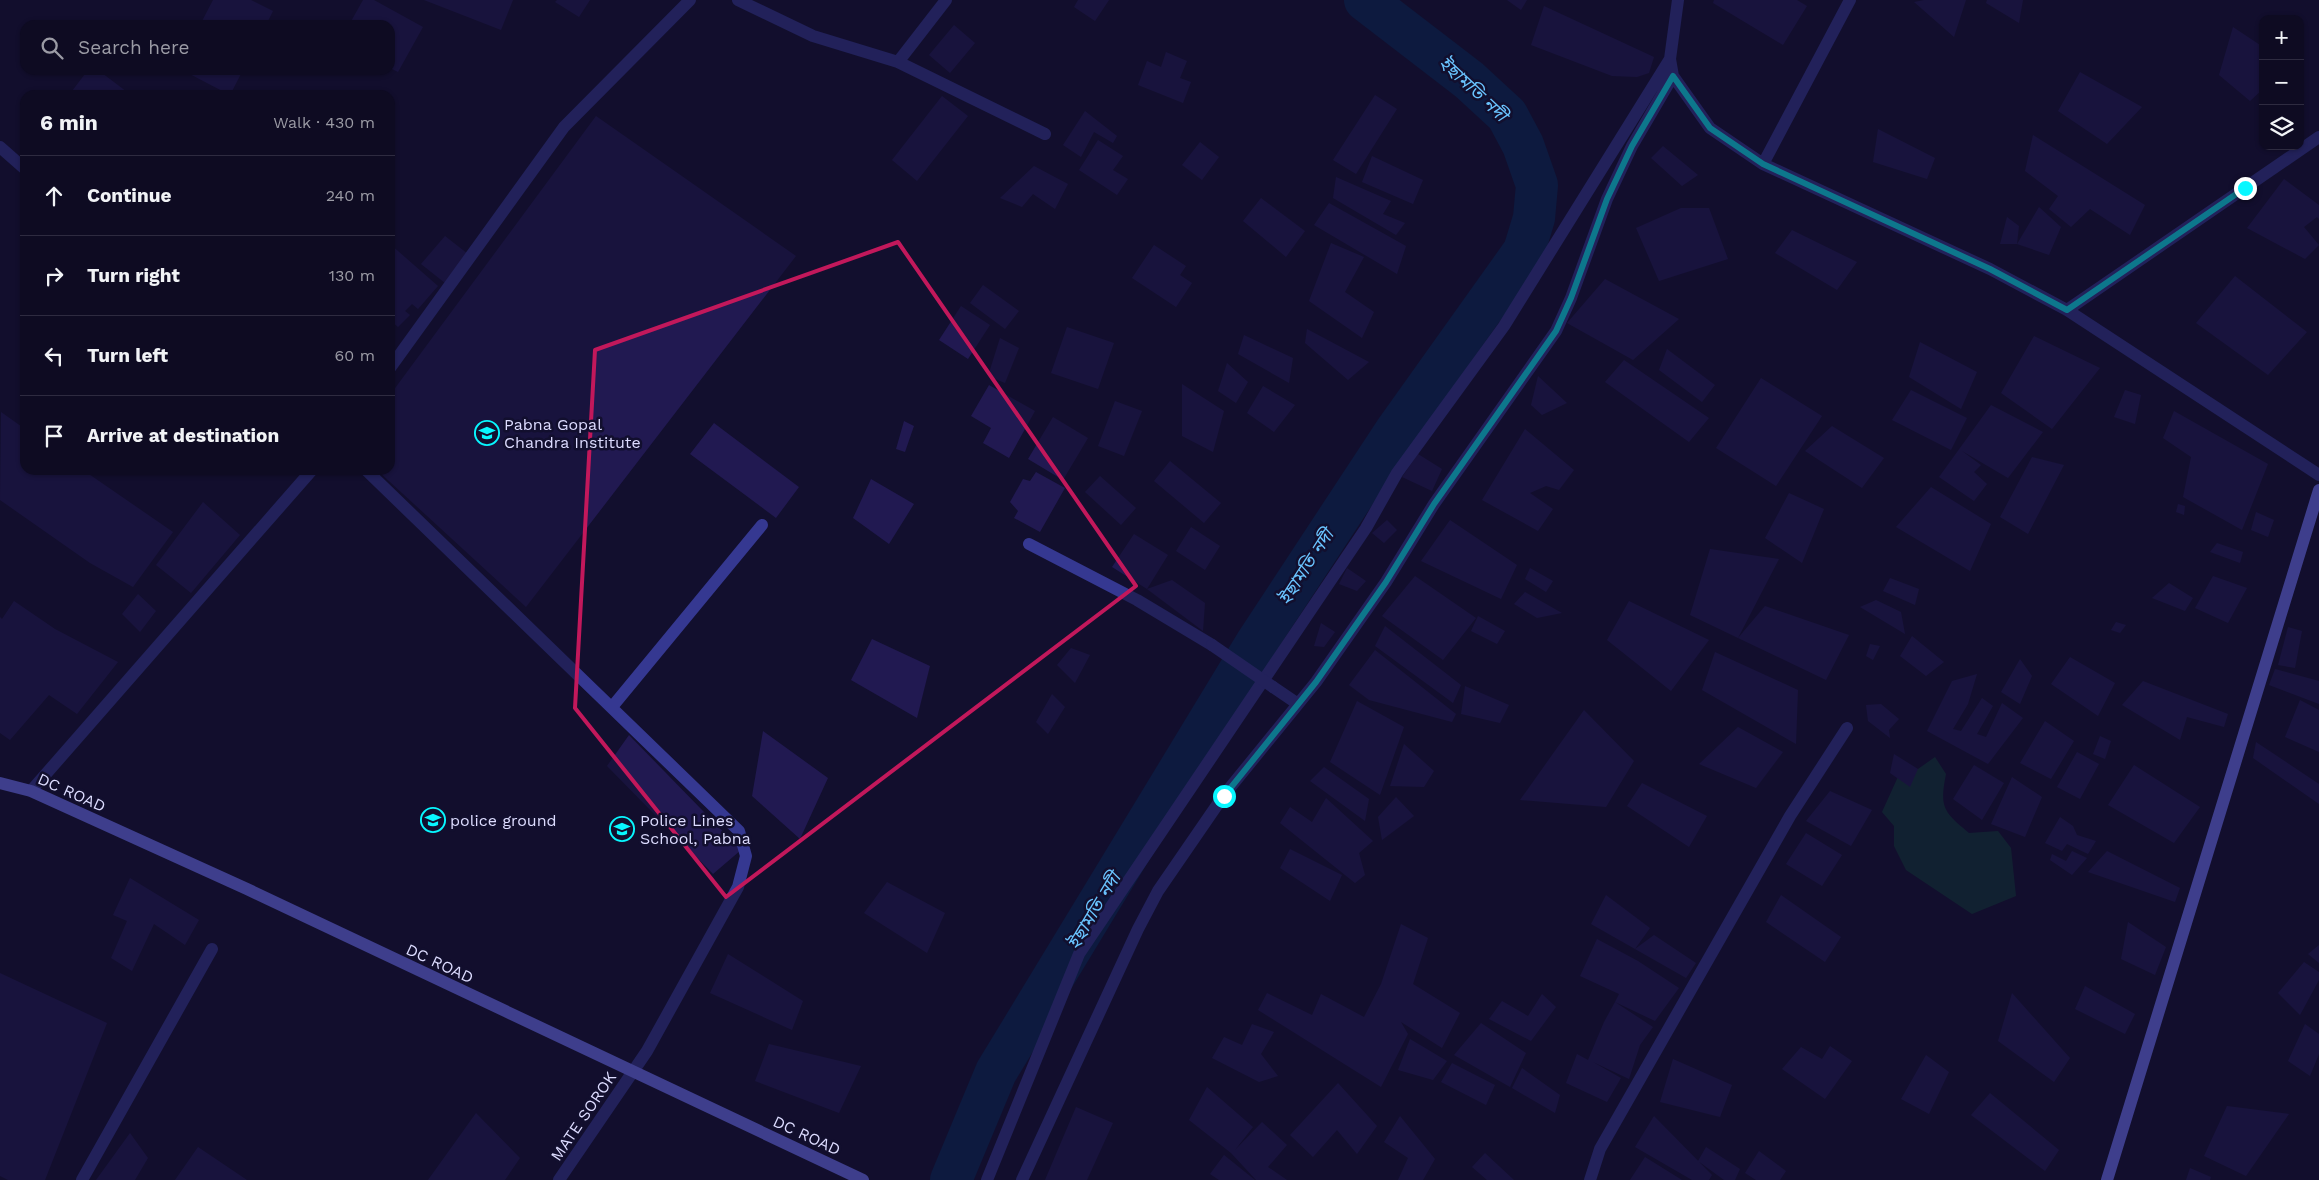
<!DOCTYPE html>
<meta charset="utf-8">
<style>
:root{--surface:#0e0b22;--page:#17142a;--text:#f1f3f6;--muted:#9b9ba5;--line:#2e2b40}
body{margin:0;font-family:"Work Sans","Noto Sans Bengali",sans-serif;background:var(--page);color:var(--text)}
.controls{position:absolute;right:15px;top:15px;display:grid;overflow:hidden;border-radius:10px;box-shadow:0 1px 4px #0004}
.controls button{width:45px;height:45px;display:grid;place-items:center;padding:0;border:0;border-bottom:1px solid var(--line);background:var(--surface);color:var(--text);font:25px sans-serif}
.stop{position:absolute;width:15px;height:15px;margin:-11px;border:4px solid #08f7ff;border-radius:50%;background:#fff}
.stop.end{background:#08f7ff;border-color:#fff;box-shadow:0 1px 5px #0008}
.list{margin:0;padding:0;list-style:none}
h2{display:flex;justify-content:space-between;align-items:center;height:65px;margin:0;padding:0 20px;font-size:21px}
h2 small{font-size:16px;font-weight:400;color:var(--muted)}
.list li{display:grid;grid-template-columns:32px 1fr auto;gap:15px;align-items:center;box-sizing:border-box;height:80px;padding:0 20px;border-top:1px solid var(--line)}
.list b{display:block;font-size:19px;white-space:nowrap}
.list em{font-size:16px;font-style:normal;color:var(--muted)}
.icon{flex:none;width:28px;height:28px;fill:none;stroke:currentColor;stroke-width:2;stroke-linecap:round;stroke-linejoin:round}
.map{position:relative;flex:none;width:2319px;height:1180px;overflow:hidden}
.search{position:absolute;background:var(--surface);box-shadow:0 1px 4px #0004;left:20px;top:20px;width:375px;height:55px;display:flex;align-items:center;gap:12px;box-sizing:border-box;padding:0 18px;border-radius:15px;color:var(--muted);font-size:19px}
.panel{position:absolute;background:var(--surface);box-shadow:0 1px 4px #0004;left:20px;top:90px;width:375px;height:385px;border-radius:15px}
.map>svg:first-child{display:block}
</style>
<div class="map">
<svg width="2319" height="1180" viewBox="0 0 2319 1180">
<rect width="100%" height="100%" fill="#120f2e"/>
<path fill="#113935" d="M1935 757 1946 774C1939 808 1944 812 1969 833L1998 831 2011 848 2016 896 1972 914 1906 870 1894 846V826L1882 812 1902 768 1918 769Z"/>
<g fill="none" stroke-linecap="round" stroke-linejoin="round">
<path stroke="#072954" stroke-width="42" d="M951 1180 996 1072 1257 642 1395 432 1524 251 1534 218 1537 185 1523 145 1507 115 1469 80 1365 0"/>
</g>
<path fill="#211951" d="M213 0H251L273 11 266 25H200Z
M363 0H374L423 27 398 72 390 68V25H349Z
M424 0H513L501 30Z
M557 0H590L579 17 555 2Z
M1078 0H1109L1095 21 1074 7Z
M1507 0H1527L1521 10Z
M1714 0H1797L1807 6 1783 45 1713 3Z
M1924 0H1966L1954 37 1914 2Z
M1987 0H2023L2019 23 1986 3Z
M1544 6 1654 57 1649 73 1637 77 1612 76 1531 45Z
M954 25 975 43 950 73 929 55Z
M2233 27 2263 47V89L2250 101 2219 75Z
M1166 52 1187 61 1180 78 1191 82 1183 103 1138 85 1147 61 1161 67Z
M88 70H98L131 95H69Z
M182 70H243L230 95Z
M2080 72 2142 107 2107 144 2058 111Z
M1375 95 1397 109 1356 174 1333 160Z
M942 96 968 116 917 181 892 160Z
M1085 111 1117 136 1113 143 1094 132 1081 157 1063 145Z
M596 116 796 256 526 607 377 470H390V395Z
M1878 129 1935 158 1927 179 1873 162Z
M2033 135 2145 205 2130 235 2090 209 2071 227 2049 209 2058 196 2025 171Z
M1098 140 1123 156 1113 170 1128 179 1117 195 1079 170Z
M1200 142 1219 157 1202 180 1182 165Z
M1663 146 1698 175 1682 186 1651 158Z
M1372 156 1423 180 1413 204 1362 182Z
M1034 166 1068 184 1055 209 1033 194 1022 207 1000 198Z
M1336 177 1391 201 1383 214 1405 223 1396 235 1333 198Z
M2284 179 2319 205V219L2317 217 2304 227 2319 245 2305 259 2247 228Z
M1261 198 1305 231 1286 257 1243 221Z
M1329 203 1406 246 1397 274 1314 225Z
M2039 207 2061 227 2049 255 2017 244Z
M1681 208H1709L1728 259 1659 281 1636 228Z
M2007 217 2019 226 2017 244H2000Z
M1792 230 1857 262 1837 290 1775 253Z
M445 236 468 254 445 283 421 264Z
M1331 243 1364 257 1345 292 1374 312 1362 338 1309 301Z
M390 244 438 286 418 309 412 304 405 311 410 315 398 327 390 320Z
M1154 245 1186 266 1180 275 1192 283 1176 307 1132 278Z
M2235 276 2307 332 2268 375 2196 323Z
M1605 279 1679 319 1633 360 1567 323Z
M983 285 1019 311 1005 329 970 303Z
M961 306 990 325 968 359 939 340Z
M1067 327 1114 343 1098 389 1051 373Z
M1307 329 1369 362 1348 380 1305 343Z
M1244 335 1293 358 1289 383 1238 354Z
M2034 336 2100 368 2052 429 2001 393Z
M1000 338 1019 348 1005 383 988 376Z
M1920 342 1977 372 1961 409 1909 377Z
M1667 349 1715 385 1702 402 1659 370Z
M1624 360 1709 418 1689 442 1605 382Z
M1227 363 1248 382 1236 403 1218 391Z
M1538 376 1567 403 1542 415 1531 405Z
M1761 378 1822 416 1776 486 1716 448Z
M1182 384 1224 411 1213 452 1182 436Z
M989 385 1035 411 1009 458 983 443 991 428 971 416Z
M1263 386 1295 405 1274 432 1247 413Z
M1911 390 1967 418 1951 450 1892 420Z
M2125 390 2141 395 2135 424 2114 417Z
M1115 401 1142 411 1124 456 1098 446Z
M1991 405 2043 432 2008 478 1962 451 1981 465 1974 472 1987 484 1974 501 1939 477Z
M2174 411 2268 464 2242 530 2183 497 2191 457 2163 438Z
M1 412 25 429V470H83L173 532 133 587 90 563 0 500Z
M1053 417 1088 438 1063 480 1028 459Z
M904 421 914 426 905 452 896 449Z
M714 423 799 487 776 518 690 454Z
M1832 426 1884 458 1862 488 1805 451Z
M1525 429 1574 470 1559 490 1546 486 1530 493 1553 509 1538 531 1482 500Z
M1418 454 1442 469 1432 491 1402 477Z
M2032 457 2064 465 2028 534 2000 517Z
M1170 461 1221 503 1204 523 1154 481Z
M1036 472 1065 488 1040 532 1014 518 1018 511 1010 502 1023 479 1030 481Z
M1100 476 1136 508 1121 525 1085 492Z
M871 479 914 504 889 544 853 518Z
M1931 487 1991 524 1970 571 1896 527Z
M1789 493 1824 509 1802 563 1765 538Z
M203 502 240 535 191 593 156 565Z
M2178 504 2185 506 2184 515 2176 512Z
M2256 512 2274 520 2268 537 2251 530Z
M1387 520 1397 530 1384 543 1372 533Z
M1450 520 1517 565 1501 599 1421 561Z
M1191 527 1220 546 1205 570 1176 551Z
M1134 534 1168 555 1147 589 1112 567Z
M2217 543 2243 552 2240 563 2210 552Z
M1710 549 1779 559 1738 638 1690 615Z
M1347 568 1366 581 1357 591 1339 584Z
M1530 568 1553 581 1546 592 1525 579Z
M1415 576 1476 618 1443 660 1382 616Z
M2213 576 2247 588 2228 623 2195 608Z
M1890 578 1919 589 1915 605 1883 591Z
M1172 580 1205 603 1203 631 1147 589Z
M2169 583 2193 598 2185 611 2152 598Z
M1525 592 1562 613 1537 618 1514 604Z
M138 594 156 611 140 632 122 614Z
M1876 600 1901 612 1905 634 1860 607Z
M14 601 55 629 118 662 77 714 49 695 10 740 0 733V617L2 619Z
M1629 601 1709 640 1671 691 1607 640Z
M1765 606 1849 635 1826 680 1738 638Z
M1478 616 1505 631 1497 644 1471 631Z
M2116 622 2126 625 2120 633 2111 630Z
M1321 623 1335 632 1324 647 1314 646Z
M1385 626 1461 685 1453 703 1375 646Z
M2288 627 2302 631 2295 668 2278 665Z
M1912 636 1944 662 1926 676 1900 656Z
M872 639 930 666 917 718 851 680Z
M1870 644 1880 646 1873 660 1866 656Z
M1071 648 1090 655 1075 683 1057 665Z
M1375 650 1456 714 1452 722 1369 700 1349 685Z
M1715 652 1798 690 1796 744 1702 690Z
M2070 657 2115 683 2098 716 2051 684Z
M2020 659 2032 676 2020 704 2001 692Z
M2275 669 2319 681V704L2269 685Z
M1977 674 1968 704 1953 729 1961 731 1982 698 1993 706 1977 734 1986 737 2002 703 2023 718 1988 764 1927 731 1952 681Z
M2143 681 2228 714 2224 727 2187 717 2180 740 2122 705Z
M1465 686 1509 705 1500 723 1461 714Z
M1052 694 1065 707 1048 734 1036 722Z
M2300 700 2319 710V752L2285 737Z
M1357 701 1404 727 1380 795 1330 762Z
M1881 704 1899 719 1889 730 1890 738 1868 721 1866 705Z
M1584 710 1634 761 1606 807 1520 800Z
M2045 721 2074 741 2051 779 2020 763Z
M1738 727 1783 752 1756 788 1699 764Z
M763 731 828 778 800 839 752 796Z
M629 735 741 850 713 874 607 766Z
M2100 736 2111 741 2105 759 2093 754Z
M2256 742 2319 784V804L2253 758Z
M1404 744 1434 771 1424 787 1390 786Z
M2077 752 2099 764 2080 799 2057 787Z
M1894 754 1918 769 1910 787 1890 773Z
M1974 765 2004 783 1982 820 1953 799Z
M2134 765 2200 807 2174 843 2108 805Z
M1324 767 1369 799 1365 821 1310 781Z
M2012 777 2042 797 2025 837 1991 824Z
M1642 783 1707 816 1689 847 1627 806Z
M1830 791 1872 810 1851 846 1806 821Z
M1396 797 1414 816 1382 840 1378 817Z
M1326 798 1373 841 1359 853 1365 875 1355 883 1280 823 1290 807 1312 822Z
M2060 817 2073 826 2077 835 2096 841 2088 854 2067 844 2062 851 2045 843Z
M1806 833 1842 855 1822 886 1786 864Z
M1290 849 1342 875 1330 901 1280 868Z
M2072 851 2087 858 2072 875 2050 860 2052 854 2066 861Z
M2107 851 2180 888 2175 902 2088 872Z
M130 878 199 920 185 945 154 924 132 971 111 958 127 921 113 915Z
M887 882 945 913 927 953 864 913Z
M1606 895 1650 928 1635 949 1654 935 1696 963 1686 978 1591 924Z
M1781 895 1841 937 1825 962 1766 922Z
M2128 922 2166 947 2155 975 2121 959Z
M1401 924 1428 938 1413 984 1460 1013 1442 1048 1401 1022 1408 1034 1381 1087 1258 1010 1267 993 1312 1015 1321 994 1364 1017 1381 984Z
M1597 939 1638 961 1679 988 1655 1021 1615 1002 1619 994 1580 976Z
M2319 945V963L2308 954Z
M728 954 803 1001 792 1030 710 993Z
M2304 962 2319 972V980L2300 1015 2278 993Z
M0 973 107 1023 45 1180H8L0 1176Z
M2085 986 2135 1014 2125 1034 2075 1009Z
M2012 993 2070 1058 2054 1082 1998 1041Z
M1542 994 1556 1007 1531 1041 1489 1019 1502 1001 1528 1016Z
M1615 1002 1653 1027 1640 1045 1629 1079 1593 1062 1621 1078 1607 1102 1566 1083 1577 1054 1588 1060 1604 1022Z
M1481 1023 1526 1053 1510 1087 1454 1055Z
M1252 1024 1274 1032 1261 1054 1278 1076 1259 1082 1212 1058 1224 1037 1242 1045Z
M2305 1024 2319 1034V1054L2310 1076 2288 1061Z
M1410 1039 1447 1061 1433 1080 1398 1070Z
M769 1044 861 1066 839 1113 755 1081Z
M1830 1046 1852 1061 1825 1099 1782 1069 1801 1047 1822 1059Z
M1926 1055 1949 1072 1929 1114 1901 1099Z
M1673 1059 1732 1085 1720 1117 1660 1102Z
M1452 1063 1495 1085 1486 1105 1441 1082Z
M1522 1068 1560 1095 1555 1113 1512 1088Z
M1338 1083 1377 1126 1357 1154 1337 1130 1313 1157 1290 1135Z
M1207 1087 1253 1127 1235 1150 1262 1122 1287 1145 1268 1167 1287 1180H1256L1231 1153 1189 1120Z
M1990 1093 2059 1150 2045 1171 1971 1115Z
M2227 1106 2289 1114 2246 1176 2204 1156Z
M1076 1107 1113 1123 1087 1180H1045Z
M476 1113 520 1158 505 1180H428Z
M1400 1116 1435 1159 1423 1180H1398L1408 1158 1384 1142Z
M1654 1116 1712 1175 1709 1180H1692L1635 1147Z
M130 1133 148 1158 135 1180H96Z
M198 1147 247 1180H175Z
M1706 1147 1740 1169 1735 1180H1724L1698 1161Z
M1759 1151 1786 1171 1780 1180H1756L1745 1173Z
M1485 1153 1514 1180H1487L1472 1167Z
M1224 1155 1255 1180H1219L1210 1174Z
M1645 1157 1682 1180H1630Z
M2190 1168 2211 1177 2210 1180H2186Z"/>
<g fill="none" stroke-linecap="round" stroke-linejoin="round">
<path stroke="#353891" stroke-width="12" d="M738 0 813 36 898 62 1045 134
M1678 0 1670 59 1673 76 1710 128 1763 164 1990 269 2067 310 2319 475
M898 62 946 0
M0 147 25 169
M1763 164 1850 0
M2067 310 2319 137
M390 368 564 127 690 0
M366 470 739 831 746 856 738 887 647 1051 559 1180
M1029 544 1137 600 1212 645
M1273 687 1298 704
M612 707 762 525
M31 791 312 470
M82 1180 212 949
M987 1180 1079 954 1366 528 1397 473 1504 326 1670 59
M1022 1180 1138 929 1158 891 1224 795 1316 682 1386 582 1434 504 1556 331 1571 298 1607 199 1632 146 1673 76
M1590 1180 1600 1149 1790 816 1847 728"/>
<path stroke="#7378ff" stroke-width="12" d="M0 783 31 791 247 889 863 1180
M2107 1180 2319 490"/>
<path stroke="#353891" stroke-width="12" d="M1212 645 1273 687"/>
</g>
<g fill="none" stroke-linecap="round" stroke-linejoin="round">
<path stroke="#08f7ff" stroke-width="6" d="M1224 796 1316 682 1386 582 1434 504 1556 331 1571 298 1607 199 1632 146 1673 76 1710 128 1763 164 1990 269 2067 310 2245 188"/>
</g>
<path d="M0 0H2319V1180H0ZM898 242 1136 586 726 897 575 708 595 350Z" fill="#120f2e" fill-opacity=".55" fill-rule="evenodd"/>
<path fill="none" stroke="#c2185b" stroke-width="4" stroke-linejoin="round" d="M898 242 1136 586 726 897 575 708 595 350Z"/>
<defs>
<symbol id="school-ring" viewBox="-11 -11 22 22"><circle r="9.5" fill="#120f2e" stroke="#08f7ff" stroke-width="1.5"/><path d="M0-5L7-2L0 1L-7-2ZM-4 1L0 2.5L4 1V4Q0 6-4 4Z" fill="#08f7ff"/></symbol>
<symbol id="university-ring" viewBox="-11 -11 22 22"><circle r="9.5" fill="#120f2e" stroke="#08f7ff" stroke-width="1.5"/><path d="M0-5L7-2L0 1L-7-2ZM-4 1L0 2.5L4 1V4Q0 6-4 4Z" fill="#08f7ff"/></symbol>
</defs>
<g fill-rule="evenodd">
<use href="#school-ring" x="473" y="419" width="28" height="28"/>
<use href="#university-ring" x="419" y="806" width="28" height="28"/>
<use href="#school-ring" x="608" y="815" width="28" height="28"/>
</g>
<g text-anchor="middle" stroke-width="5" stroke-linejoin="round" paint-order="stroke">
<g font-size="16" fill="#dddcff" stroke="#120f2e" text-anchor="start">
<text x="504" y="430">Pabna Gopal<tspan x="504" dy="18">Chandra Institute</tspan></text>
<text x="450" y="826">police ground</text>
<text x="640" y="826">Police Lines<tspan x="640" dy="18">School, Pabna</tspan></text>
</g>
<g font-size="16" fill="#dddcff" stroke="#120f2e">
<text transform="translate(72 792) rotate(24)" y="6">DC ROAD</text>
<text transform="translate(440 963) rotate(25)" y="6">DC ROAD</text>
<text transform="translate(583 1116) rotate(-56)" y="6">MATE SOROK</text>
<text transform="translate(807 1135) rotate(25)" y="6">DC ROAD</text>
</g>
<g font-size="18" font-style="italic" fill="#6ac4ff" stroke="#120f2e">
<text transform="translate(1473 89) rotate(43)" y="6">ইছামতি নদী</text>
<text transform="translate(1306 567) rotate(-57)" y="6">ইছামতি নদী</text>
<text transform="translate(1094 911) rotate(-59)" y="6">ইছামতি নদী</text>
</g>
</g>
</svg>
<div class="controls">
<button>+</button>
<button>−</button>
<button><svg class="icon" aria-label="layers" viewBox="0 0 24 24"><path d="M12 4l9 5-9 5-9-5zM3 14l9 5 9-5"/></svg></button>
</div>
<div class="stop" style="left:1224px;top:796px"></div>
<div class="stop end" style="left:2245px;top:188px"></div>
<div class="search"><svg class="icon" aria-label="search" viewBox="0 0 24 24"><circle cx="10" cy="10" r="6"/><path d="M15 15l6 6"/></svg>Search here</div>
<section class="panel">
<h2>6 min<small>Walk · 430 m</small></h2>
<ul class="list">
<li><svg class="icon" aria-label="ahead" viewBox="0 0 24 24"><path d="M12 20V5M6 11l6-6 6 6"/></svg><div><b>Continue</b></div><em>240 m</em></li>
<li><svg class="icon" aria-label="right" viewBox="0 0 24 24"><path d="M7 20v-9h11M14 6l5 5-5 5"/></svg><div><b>Turn right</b></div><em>130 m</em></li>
<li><svg class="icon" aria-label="left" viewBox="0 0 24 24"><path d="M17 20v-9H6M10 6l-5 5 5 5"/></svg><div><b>Turn left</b></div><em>60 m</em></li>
<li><svg class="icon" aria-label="arrive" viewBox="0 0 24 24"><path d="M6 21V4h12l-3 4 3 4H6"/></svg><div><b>Arrive at destination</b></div></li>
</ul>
</section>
</div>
